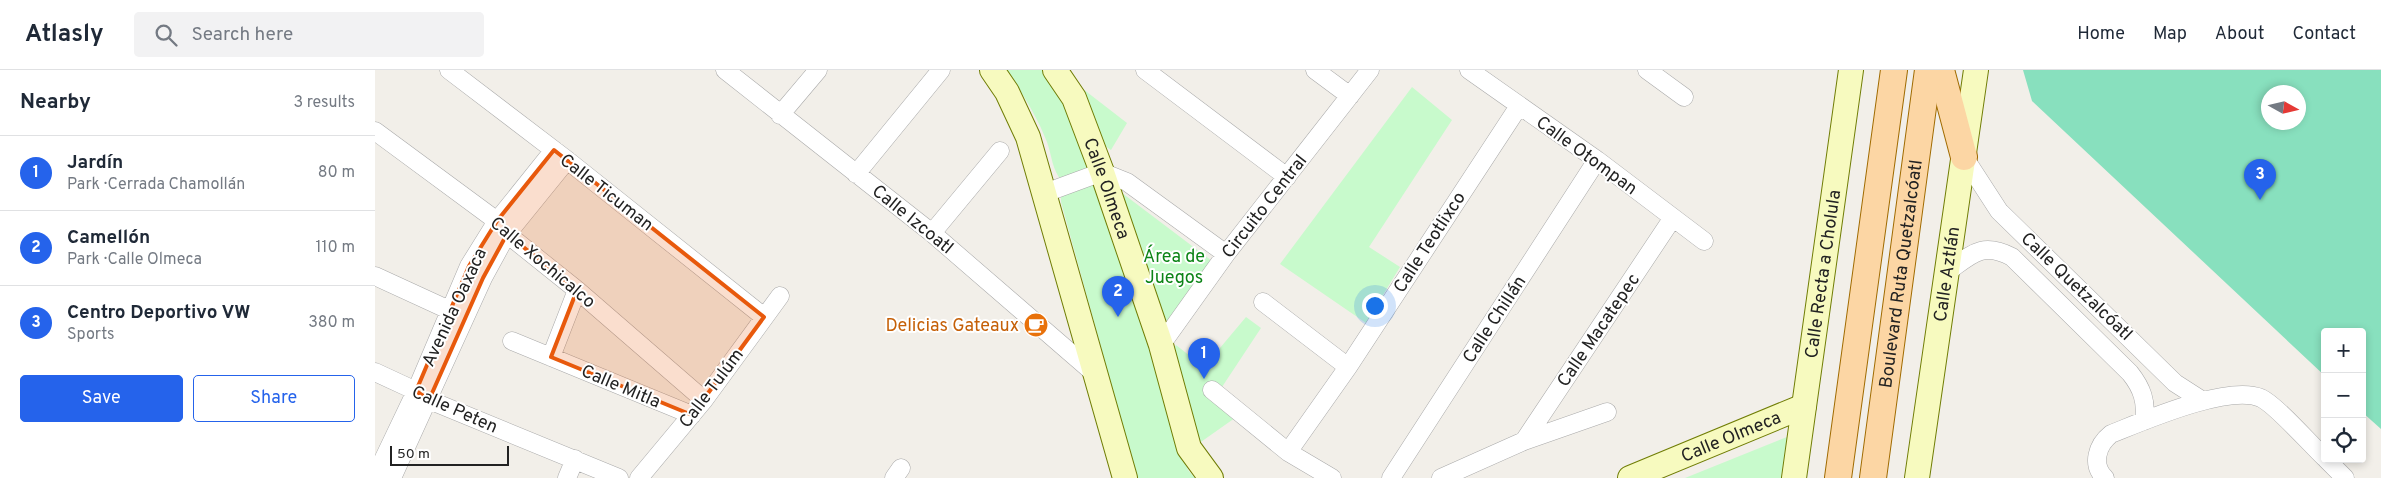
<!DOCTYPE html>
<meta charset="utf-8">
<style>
:root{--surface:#fff;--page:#f2f2f3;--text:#1f2937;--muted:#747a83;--line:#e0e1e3;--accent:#2563eb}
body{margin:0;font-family:Overpass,sans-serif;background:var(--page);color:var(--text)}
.controls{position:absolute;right:15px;bottom:15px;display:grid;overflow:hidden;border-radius:5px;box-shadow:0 2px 8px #0003}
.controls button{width:45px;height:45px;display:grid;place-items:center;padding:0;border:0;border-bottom:1px solid var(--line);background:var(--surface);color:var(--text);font:25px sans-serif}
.compass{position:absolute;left:1886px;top:15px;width:45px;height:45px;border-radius:50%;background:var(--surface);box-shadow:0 2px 8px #0003;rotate:98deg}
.scale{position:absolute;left:15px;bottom:12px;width:119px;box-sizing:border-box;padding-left:5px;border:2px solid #222;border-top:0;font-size:14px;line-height:18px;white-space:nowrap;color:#222;-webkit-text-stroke:4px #fff;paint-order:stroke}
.you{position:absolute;left:999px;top:235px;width:18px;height:18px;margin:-12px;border:4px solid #fff;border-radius:50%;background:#1a73e8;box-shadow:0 0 0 8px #1a73e833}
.badge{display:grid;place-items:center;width:32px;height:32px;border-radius:50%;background:var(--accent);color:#fff;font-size:16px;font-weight:700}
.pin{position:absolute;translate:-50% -41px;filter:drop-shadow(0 1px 2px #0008)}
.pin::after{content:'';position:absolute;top:26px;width:18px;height:15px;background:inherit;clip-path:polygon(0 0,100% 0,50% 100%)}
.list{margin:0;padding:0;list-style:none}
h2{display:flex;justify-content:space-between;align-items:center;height:65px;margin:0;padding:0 20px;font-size:21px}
h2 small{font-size:16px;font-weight:400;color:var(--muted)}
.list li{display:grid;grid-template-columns:32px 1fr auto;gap:15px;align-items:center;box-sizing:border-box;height:75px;padding:0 20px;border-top:1px solid var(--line)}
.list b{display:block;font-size:19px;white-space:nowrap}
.list p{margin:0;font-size:16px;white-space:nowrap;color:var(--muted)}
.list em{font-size:16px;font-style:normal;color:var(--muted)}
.actions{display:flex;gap:10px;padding:15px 20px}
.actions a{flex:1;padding:11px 0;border:1px solid var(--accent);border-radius:5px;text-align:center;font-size:18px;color:var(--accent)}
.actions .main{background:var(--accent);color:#fff}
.icon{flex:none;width:28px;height:28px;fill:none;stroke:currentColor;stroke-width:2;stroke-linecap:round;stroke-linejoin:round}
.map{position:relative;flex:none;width:2006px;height:408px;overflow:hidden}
header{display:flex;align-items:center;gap:30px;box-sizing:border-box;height:70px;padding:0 25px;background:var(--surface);border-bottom:1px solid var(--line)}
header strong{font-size:24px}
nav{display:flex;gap:28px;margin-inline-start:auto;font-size:18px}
.search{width:350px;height:45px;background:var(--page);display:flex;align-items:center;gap:12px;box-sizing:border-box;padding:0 18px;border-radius:5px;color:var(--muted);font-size:19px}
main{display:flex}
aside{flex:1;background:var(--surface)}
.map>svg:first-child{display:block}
</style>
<header>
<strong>Atlasly</strong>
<div class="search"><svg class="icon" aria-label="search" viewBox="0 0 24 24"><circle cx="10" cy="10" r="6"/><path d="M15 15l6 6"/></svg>Search here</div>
<nav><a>Home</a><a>Map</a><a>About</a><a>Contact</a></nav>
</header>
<main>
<aside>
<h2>Nearby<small>3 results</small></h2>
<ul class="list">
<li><span class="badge">1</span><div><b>Jardín</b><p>Park · Cerrada Chamollán</p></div><em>80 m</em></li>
<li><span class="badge">2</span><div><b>Camellón</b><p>Park · Calle Olmeca</p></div><em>110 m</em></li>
<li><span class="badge">3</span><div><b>Centro Deportivo VW</b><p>Sports</p></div><em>380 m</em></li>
</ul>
<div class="actions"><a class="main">Save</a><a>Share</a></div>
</aside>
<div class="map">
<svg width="2006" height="408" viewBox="0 0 2006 408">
<rect width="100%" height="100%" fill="#f2efe9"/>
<path fill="#c8facc" d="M632 0H675L720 98 687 111C677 100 677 86 672 72 662 46 647 23 632 0Z
M698 8 708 19 752 53 736 80C720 72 705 25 698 8Z
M1037 17 1077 50 994 177 1025 197 991 253 905 194Z
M717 110 757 207 796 353 813 400 820 408H762L686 132V123Z
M747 123 837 191 793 250H789L745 125Z
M871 247 886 258 845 320 867 343 823 374 799 278 801 275 829 297Z
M1412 367 1406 408H1310Z"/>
<path fill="#88e0be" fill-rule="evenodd" d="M1648 0H2006V359L1987 342V262H1950V306L1657 31ZM1894 22H1924V52H1894Z"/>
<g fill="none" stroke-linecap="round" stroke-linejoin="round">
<defs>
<path id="street" d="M74 0 192 90 389 247
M350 0 557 163 720 304
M770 0 912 107
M940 0 975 26
M1094 0 1222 90 1329 171
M1272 0 1309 27
M405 45 443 0
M0 61 122 151 132 164 202 220 329 330
M1589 87 1624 141 1800 313 1828 331
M481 104 566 0
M670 123 727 102 752 112 851 184
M557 163 625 81
M1571 203C1596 185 1606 171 1637 187L1755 303C1767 318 1772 332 1769 351
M0 206 74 240
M888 232 973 297
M137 271 317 345
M786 275 851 184 995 0
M176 287 202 220
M0 302 41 321 54 330 244 408
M837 320 913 382 957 408
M1149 371 1297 149
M913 382 973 297 1144 36
M1951 389 1970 408
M0 407 41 321 94 196 122 151 179 80
M17 408 108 208 132 164 192 90
M192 408 200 389
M264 408 329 330 405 226
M519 408 526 398
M1016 408 1222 90
M1066 408 1149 371 1232 342
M1730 408C1716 395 1722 375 1736 364 1769 351 1853 314 1886 328 1901 335 1936 375 1950 388"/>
<g id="secondary">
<path d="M617 0 632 22 653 67 750 408"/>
<path id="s1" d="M680 0 699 28 727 102 786 275 814 378 836 408"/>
<path id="s2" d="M1255 408 1429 336"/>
<path id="s3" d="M1419 408 1476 0"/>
<path id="s4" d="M1542 408 1601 0"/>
</g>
<g id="primary">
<path d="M1566 0 1589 87"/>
<path d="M1463 408 1519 0"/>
<path id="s5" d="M1498 408 1553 0"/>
</g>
</defs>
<use href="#street" stroke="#a9a9a9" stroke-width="19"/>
<use href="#secondary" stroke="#707d05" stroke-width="26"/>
<use href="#primary" stroke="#a06b00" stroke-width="28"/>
<use href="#street" stroke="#fff" stroke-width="18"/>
<use href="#secondary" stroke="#f7fabf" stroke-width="24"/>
<use href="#primary" stroke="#fcd6a4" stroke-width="26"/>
</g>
<path fill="#e8590c" fill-opacity="0.2" stroke="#e8590c" stroke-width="4" stroke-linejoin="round" d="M179 80 389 247 317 345 176 287 202 220 132 164 108 208 54 330 41 321 94 196 122 151Z"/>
<defs>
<symbol id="cafe-disc" viewBox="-11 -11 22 22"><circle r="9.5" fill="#e8710a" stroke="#fff"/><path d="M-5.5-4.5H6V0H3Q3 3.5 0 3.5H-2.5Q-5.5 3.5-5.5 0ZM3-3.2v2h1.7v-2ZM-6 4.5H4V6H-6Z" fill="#fff"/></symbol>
</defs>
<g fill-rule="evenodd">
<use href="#cafe-disc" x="647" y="241" width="28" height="28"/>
</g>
<g text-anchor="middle" stroke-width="4" stroke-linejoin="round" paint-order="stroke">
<g font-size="18" fill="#222" stroke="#fff">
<text transform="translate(1212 85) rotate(36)" y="6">Calle Otompan</text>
<text dy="6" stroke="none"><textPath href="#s1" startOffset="130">Calle Olmeca</textPath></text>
<text transform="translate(232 122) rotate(38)" y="6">Calle Ticuman</text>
<text transform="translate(889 136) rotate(-52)" y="6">Circuito Central</text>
<text transform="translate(538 149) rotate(39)" y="6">Calle Izcoatl</text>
<text transform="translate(1054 172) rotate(-57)" y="6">Calle Teotlixco</text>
<text transform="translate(168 192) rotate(40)" y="6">Calle Xochicalco</text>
<text dy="6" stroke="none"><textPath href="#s3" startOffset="206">Calle Recta a Cholula</textPath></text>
<text dy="6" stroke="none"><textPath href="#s5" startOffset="206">Boulevard Ruta Quetzalcóatl</textPath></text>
<text dy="6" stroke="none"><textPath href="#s4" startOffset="206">Calle Aztlán</textPath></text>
<text transform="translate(1702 216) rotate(44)" y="6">Calle Quetzalcóatl</text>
<text transform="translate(79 237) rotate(-65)" y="6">Avenida Oaxaca</text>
<text transform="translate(1119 249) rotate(-57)" y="6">Calle Chillán</text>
<text transform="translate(1223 260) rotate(-56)" y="6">Calle Macatepec</text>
<text transform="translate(246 316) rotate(23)" y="6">Calle Mitla</text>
<text transform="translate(336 318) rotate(-53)" y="6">Calle Tulúm</text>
<text transform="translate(80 339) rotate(24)" y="6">Calle Peten</text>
<text dy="6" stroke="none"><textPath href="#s2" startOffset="109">Calle Olmeca</textPath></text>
</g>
<g font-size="18" fill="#0c8416" stroke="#fff">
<text x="799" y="192">Área de<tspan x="799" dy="21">Juegos</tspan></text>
</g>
<g font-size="18" fill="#c56008" stroke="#fff" text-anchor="end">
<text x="644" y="261">Delicias Gateaux</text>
</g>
</g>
</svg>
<div class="controls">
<button>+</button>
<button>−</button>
<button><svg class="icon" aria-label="locate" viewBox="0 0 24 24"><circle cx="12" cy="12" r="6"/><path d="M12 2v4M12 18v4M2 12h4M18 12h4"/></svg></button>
</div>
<svg class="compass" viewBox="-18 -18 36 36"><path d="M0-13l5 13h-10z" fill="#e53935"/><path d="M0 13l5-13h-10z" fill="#747a83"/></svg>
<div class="scale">50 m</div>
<div class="you"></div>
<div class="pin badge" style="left:829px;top:309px">1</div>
<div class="pin badge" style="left:743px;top:247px">2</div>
<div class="pin badge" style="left:1885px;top:130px">3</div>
</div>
</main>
